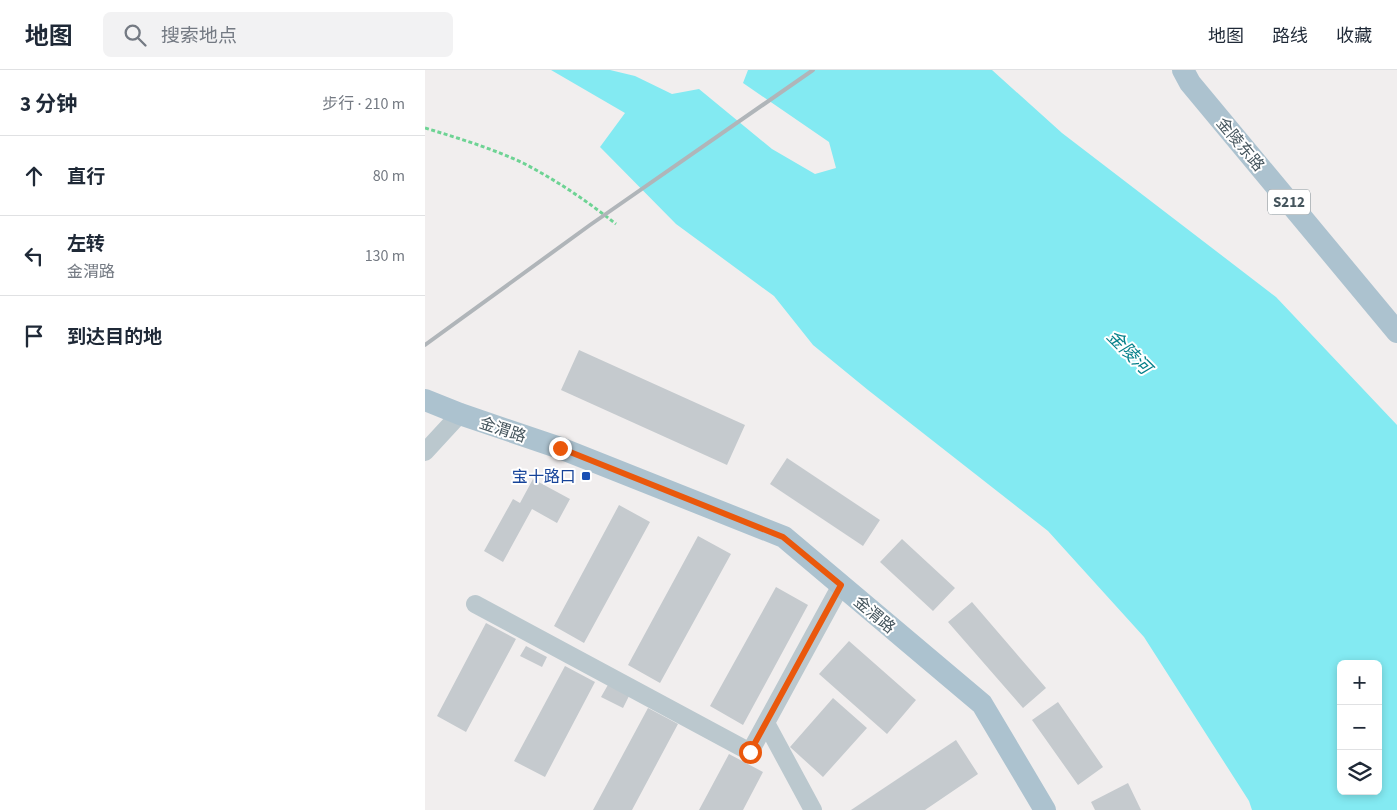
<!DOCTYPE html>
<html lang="zh">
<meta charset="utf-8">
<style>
:root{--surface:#fff;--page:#f2f2f3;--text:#1f2937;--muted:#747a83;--line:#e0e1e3}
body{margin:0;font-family:"Source Sans 3","Noto Sans SC",sans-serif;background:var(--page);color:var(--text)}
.controls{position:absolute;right:15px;bottom:15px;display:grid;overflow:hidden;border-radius:8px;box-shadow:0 2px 8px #0003}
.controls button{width:45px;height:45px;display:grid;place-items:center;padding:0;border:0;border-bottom:1px solid var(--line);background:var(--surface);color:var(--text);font:25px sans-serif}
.stop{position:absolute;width:15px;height:15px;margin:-11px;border:4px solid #ea580c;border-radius:50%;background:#fff}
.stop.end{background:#ea580c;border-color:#fff;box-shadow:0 1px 5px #0008}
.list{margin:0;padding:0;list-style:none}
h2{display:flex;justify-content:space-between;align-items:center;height:65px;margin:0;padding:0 20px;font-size:21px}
h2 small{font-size:16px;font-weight:400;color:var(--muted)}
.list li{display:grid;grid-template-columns:32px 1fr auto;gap:15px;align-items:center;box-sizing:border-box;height:80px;padding:0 20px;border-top:1px solid var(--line)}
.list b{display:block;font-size:19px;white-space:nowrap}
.list p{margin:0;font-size:16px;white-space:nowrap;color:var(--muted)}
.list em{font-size:16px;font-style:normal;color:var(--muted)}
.icon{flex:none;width:28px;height:28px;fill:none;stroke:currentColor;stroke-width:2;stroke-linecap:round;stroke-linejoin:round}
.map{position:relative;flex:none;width:972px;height:740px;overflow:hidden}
header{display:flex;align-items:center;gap:30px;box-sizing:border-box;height:70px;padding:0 25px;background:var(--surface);border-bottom:1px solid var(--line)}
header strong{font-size:24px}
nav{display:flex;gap:28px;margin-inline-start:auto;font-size:18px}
.search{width:350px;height:45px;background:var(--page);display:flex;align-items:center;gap:12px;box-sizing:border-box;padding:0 18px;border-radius:8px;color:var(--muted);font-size:19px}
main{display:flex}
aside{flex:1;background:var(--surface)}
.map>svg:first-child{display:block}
</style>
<header>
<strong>地图</strong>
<div class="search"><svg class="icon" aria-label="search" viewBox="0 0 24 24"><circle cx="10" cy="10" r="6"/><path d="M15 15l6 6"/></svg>搜索地点</div>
<nav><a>地图</a><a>路线</a><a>收藏</a></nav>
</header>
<main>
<aside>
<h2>3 分钟<small>步行 · 210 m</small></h2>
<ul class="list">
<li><svg class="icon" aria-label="ahead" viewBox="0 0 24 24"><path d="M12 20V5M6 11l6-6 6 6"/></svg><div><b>直行</b></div><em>80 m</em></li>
<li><svg class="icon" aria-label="left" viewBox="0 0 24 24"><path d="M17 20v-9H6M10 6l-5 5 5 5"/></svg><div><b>左转</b><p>金渭路</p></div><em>130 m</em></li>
<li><svg class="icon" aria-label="arrive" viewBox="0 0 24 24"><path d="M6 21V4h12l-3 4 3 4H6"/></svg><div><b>到达目的地</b></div></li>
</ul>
</aside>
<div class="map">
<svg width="972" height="740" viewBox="0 0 972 740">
<rect width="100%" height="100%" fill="#f1eeee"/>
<path fill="#83eaf2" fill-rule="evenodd" d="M126 0H185L210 6 247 24 274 19 347 79 390 104 411 98 404 72 318 13 323 0H567L637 63 851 227 972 355V740H827L824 731 719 567 623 461 443 320 388 275 349 226 251 154 175 77 200 43ZM916 594H953V721H916Z"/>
<path fill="#c5cace" d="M154 280 320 355 302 395 136 320Z
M362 388 455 450 438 476 345 414Z
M108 409 145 429 132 453 107 439 78 492 59 481 88 429 95 433Z
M194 435 225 452 159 573 129 556Z
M273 466 306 484 235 613 203 595Z
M477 469 530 518 508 541 455 492Z
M351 517 383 535 318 655 285 636Z
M547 532 621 618 598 638 523 552Z
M61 553 91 569 41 662 12 646Z
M424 571 491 630 462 664 394 604Z
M101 576 122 587 117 597 95 586Z
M140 596 170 612 120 707 89 691Z
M184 613 205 624 198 638 176 627Z
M408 628 442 658 398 707 365 677Z
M633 632 678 697 653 715 607 650Z
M223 638 253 654 207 740H168Z
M531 670 553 704 500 740H426Z
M304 684 338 702 318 740H274Z
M703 713 716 740H670L666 732Z"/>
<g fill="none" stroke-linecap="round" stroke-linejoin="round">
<path stroke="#6ed394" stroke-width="3" stroke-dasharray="4 2.5" stroke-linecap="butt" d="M0 58C33 68 66 78 98 93 131 110 162 131 191 154"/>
<path stroke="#bbc8ce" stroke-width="18" d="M0 382 35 344
M50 534 325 682 416 515
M341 653 388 740"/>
<path stroke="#acc2cf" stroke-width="22" d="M758 0 765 13 972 262
M0 330 35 344 135 378 359 467 557 634 620 740"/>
<path stroke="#b0b5b9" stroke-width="4" d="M0 275 165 155 388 0"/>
</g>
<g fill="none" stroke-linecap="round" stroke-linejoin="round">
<path stroke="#ea580c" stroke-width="6" d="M135 378 358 467 416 515 325 682"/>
</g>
<rect fill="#1a4fb4" stroke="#fff" stroke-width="2" x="156" y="401" width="10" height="10" rx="2.5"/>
<g text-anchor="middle" stroke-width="4" stroke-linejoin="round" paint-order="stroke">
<rect fill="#fff" stroke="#7d888e" stroke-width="1" x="843" y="119.5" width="42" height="25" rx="4"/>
<g font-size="15" font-weight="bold" fill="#45555d">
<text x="864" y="137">S212</text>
</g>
<g font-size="16" fill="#45555d" stroke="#fff">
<text transform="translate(816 74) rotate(50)" y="6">金陵东路</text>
<text transform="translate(78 359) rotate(18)" y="6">金渭路</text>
<text transform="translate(450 544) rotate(40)" y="6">金渭路</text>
</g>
<g font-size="16" fill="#164399" stroke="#fff" text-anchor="end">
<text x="151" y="412">宝十路口</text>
</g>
<g font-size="18" font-style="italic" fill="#06808a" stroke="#fff">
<text transform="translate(704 282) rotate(45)" y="6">金陵河</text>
</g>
</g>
</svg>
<div class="controls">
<button>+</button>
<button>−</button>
<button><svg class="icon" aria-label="layers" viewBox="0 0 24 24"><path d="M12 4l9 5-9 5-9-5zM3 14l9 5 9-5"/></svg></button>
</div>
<div class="stop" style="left:325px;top:682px"></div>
<div class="stop end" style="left:135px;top:378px"></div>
</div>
</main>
